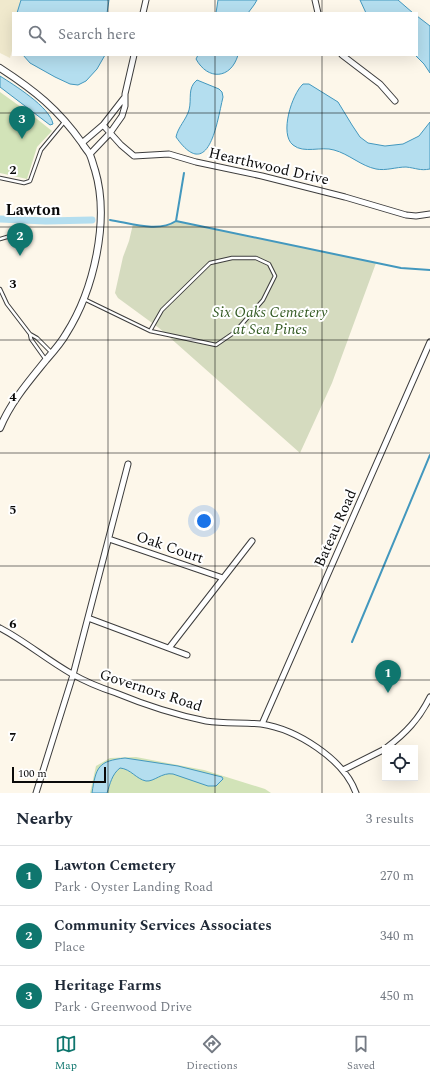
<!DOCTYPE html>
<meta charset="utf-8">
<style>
:root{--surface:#fff;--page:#f6f6f7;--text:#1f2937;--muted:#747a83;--line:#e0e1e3;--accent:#0f766e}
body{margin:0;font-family:Spectral,serif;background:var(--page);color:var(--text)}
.controls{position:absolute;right:12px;bottom:12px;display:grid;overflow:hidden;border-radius:0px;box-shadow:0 4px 16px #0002}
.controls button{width:36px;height:36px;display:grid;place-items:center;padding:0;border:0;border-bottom:1px solid var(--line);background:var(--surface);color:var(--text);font:20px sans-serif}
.scale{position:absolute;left:12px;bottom:10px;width:94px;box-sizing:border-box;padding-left:4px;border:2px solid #0a0a0a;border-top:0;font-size:11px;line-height:14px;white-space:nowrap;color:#0a0a0a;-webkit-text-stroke:3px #fff;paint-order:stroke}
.you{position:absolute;left:204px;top:521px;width:14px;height:14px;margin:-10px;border:3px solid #fff;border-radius:50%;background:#1a73e8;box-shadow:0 0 0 6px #1a73e833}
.badge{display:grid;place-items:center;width:26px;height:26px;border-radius:50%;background:var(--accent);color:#fff;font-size:13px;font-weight:700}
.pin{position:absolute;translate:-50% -33px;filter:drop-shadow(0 1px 2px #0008)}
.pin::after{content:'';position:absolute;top:21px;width:14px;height:12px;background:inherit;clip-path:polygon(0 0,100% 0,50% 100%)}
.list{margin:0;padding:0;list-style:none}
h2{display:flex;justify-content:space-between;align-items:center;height:52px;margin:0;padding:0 16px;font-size:17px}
h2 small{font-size:13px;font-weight:400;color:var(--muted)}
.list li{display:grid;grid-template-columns:26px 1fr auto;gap:12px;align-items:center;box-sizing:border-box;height:60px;padding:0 16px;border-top:1px solid var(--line)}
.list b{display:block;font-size:15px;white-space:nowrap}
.list p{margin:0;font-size:13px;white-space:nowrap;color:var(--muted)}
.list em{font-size:13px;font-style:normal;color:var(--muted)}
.icon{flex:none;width:22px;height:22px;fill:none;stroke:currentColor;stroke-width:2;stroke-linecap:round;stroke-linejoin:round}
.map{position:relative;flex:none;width:430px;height:793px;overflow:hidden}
.search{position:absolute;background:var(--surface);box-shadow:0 4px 16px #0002;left:12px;right:12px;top:12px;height:44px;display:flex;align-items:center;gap:10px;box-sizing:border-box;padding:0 14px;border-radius:0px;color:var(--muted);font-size:15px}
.sheet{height:232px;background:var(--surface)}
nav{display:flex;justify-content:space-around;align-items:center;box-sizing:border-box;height:56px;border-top:1px solid var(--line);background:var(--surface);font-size:11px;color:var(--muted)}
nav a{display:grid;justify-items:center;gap:2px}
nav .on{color:var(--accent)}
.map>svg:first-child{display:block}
</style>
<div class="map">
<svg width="430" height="793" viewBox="0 0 430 793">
<rect width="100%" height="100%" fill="#fdf7ea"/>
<path fill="#f0e9cd" d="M0 0H21L17 13H13V47L10 58 0 53Z"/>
<path fill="#d2e3b8" d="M0 92 32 115 52 131 37 147 27 179 0 173Z
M136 757 204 770 265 789 271 793H90L96 766 110 758Z"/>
<path fill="#d5dbbf" d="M176 221 376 263 332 383 300 453 159 328 118 298 115 293 123 257 129 241 133 224C146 227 164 229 176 221Z"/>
<path fill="#b4deef" stroke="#4398be" d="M21 0H109L107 13H17Z
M218 0H257L254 5 248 13H216Z
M360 0H398L413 13H366Z
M417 16 430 26V73L424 64 415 55H417Z
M23 55H105L97 69 86 81 78 85 70 84 55 77 30 63Z
M198 55H238C231 79 208 81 196 59Z
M0 76C14 85 50 107 53 124L50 125 0 87Z
M197 80 219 89 222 92 223 97C217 122 209 184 176 137 178 127 186 120 189 110 192 99 187 88 197 80Z
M303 84H309L338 102 352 125 360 137 368 143 385 146 403 144 419 136 430 122V169C420 171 416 168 406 167 396 167 386 171 376 169 361 166 349 154 334 150 321 146 304 154 293 145 279 134 292 94 303 84Z
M125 758 178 766 222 777 223 779 216 786H208L173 774C162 772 154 782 146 781 136 779 131 769 120 768 112 774 110 784 107 793H92C96 767 98 761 125 758Z"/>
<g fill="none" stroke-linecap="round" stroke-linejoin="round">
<path stroke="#4398be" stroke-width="2" d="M110 220C130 223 158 233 176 221L401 268 430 270
M176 221 184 173
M352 642 430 455"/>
<path stroke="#b4deef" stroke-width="7" d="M0 219 46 221 92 220"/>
<defs>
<path id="service" d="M0 178 24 183 30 181 41 150 65 121
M0 239 17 234
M0 289 7 304 30 334 37 338 52 353
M84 299 150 331 216 345 235 332 263 300 275 276 269 264 256 258H232L210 263 162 310 150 331
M30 334 31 339 46 360"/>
<path id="minor" d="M315 0 318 13
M143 13 146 0
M342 55 380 84 395 101
M103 125 121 145 134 156 169 154 196 162 262 176 345 197 406 215 416 216 430 214
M82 143 103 125 124 98
M90 154 110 133 122 116 125 106V94L134 55
M109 539 223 578
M88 618 187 655
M0 628C25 641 47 660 72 674 86 682 101 688 116 693 145 705 176 715 206 721 225 724 243 722 261 724 296 729 344 759 356 793
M169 648 252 541
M262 724 430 342
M386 748C406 733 419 719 430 697
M343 770 385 749
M36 793 73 675 128 464"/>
<path id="tertiary" d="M0 68C34 90 58 109 82 143 84 147 87 150 89 153 92 158 93 165 95 170 110 220 94 290 66 334 61 343 53 352 46 360 29 381 10 403 0 428"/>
</defs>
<use href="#service" stroke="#3d3d3d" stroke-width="4.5"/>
<use href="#minor" stroke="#3d3d3d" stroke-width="7"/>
<use href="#tertiary" stroke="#3d3d3d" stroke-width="8"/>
<use href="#service" stroke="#fff" stroke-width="2.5"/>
<use href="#minor" stroke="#fff" stroke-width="5"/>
<use href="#tertiary" stroke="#fff" stroke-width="6"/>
</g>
<path fill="none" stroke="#0a0a0a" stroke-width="1" stroke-opacity="0.55" d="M108 0V13M215 0V13M322 0V13M108 55V793M215 55V793M322 55V793M0 113H430M0 227H430M0 340H430M0 453H430M0 566H430M0 680H430"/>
<g text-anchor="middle" stroke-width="4" stroke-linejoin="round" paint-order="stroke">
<g font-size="15" fill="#0a0a0a" stroke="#fff">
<text transform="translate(269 166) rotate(13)" y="5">Hearthwood Drive</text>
<text transform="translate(335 528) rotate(-66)" y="5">Bateau Road</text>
<text transform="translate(170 547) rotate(19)" y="5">Oak Court</text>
<text transform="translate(151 690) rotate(18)" y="5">Governors Road</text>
</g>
<g font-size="15" font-style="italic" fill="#335a23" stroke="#fff">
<text x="270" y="317">Six Oaks Cemetery<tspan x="270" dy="17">at Sea Pines</tspan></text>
</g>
<g font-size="16" font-weight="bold" fill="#0a0a0a" stroke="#fff">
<text x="33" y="215">Lawton</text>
</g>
</g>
<g font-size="13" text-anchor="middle" font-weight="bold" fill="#0a0a0a" stroke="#fff" stroke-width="4" stroke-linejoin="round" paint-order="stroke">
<text x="13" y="174">2</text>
<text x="13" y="288">3</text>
<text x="13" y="401">4</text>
<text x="13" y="514">5</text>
<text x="13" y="628">6</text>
<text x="13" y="741">7</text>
</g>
</svg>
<div class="controls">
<button><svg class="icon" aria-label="locate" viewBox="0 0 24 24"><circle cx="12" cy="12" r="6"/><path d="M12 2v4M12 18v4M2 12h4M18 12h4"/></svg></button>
</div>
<div class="scale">100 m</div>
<div class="you"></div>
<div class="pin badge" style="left:388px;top:693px">1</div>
<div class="pin badge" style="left:20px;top:256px">2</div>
<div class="pin badge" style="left:22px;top:139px">3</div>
<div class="search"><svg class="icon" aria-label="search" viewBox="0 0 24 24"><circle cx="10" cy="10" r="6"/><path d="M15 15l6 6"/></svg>Search here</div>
</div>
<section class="sheet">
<h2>Nearby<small>3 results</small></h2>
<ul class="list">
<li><span class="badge">1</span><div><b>Lawton Cemetery</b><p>Park · Oyster Landing Road</p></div><em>270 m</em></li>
<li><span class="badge">2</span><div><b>Community Services Associates</b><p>Place</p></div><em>340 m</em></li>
<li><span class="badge">3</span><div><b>Heritage Farms</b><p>Park · Greenwood Drive</p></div><em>450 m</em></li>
</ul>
</section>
<nav>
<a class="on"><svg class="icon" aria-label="map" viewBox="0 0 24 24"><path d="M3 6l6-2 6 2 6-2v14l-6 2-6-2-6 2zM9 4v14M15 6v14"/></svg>Map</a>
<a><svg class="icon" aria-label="directions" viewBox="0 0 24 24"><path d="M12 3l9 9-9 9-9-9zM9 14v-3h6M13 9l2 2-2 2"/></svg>Directions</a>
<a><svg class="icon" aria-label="saved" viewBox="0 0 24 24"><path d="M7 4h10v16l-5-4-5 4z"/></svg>Saved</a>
</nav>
